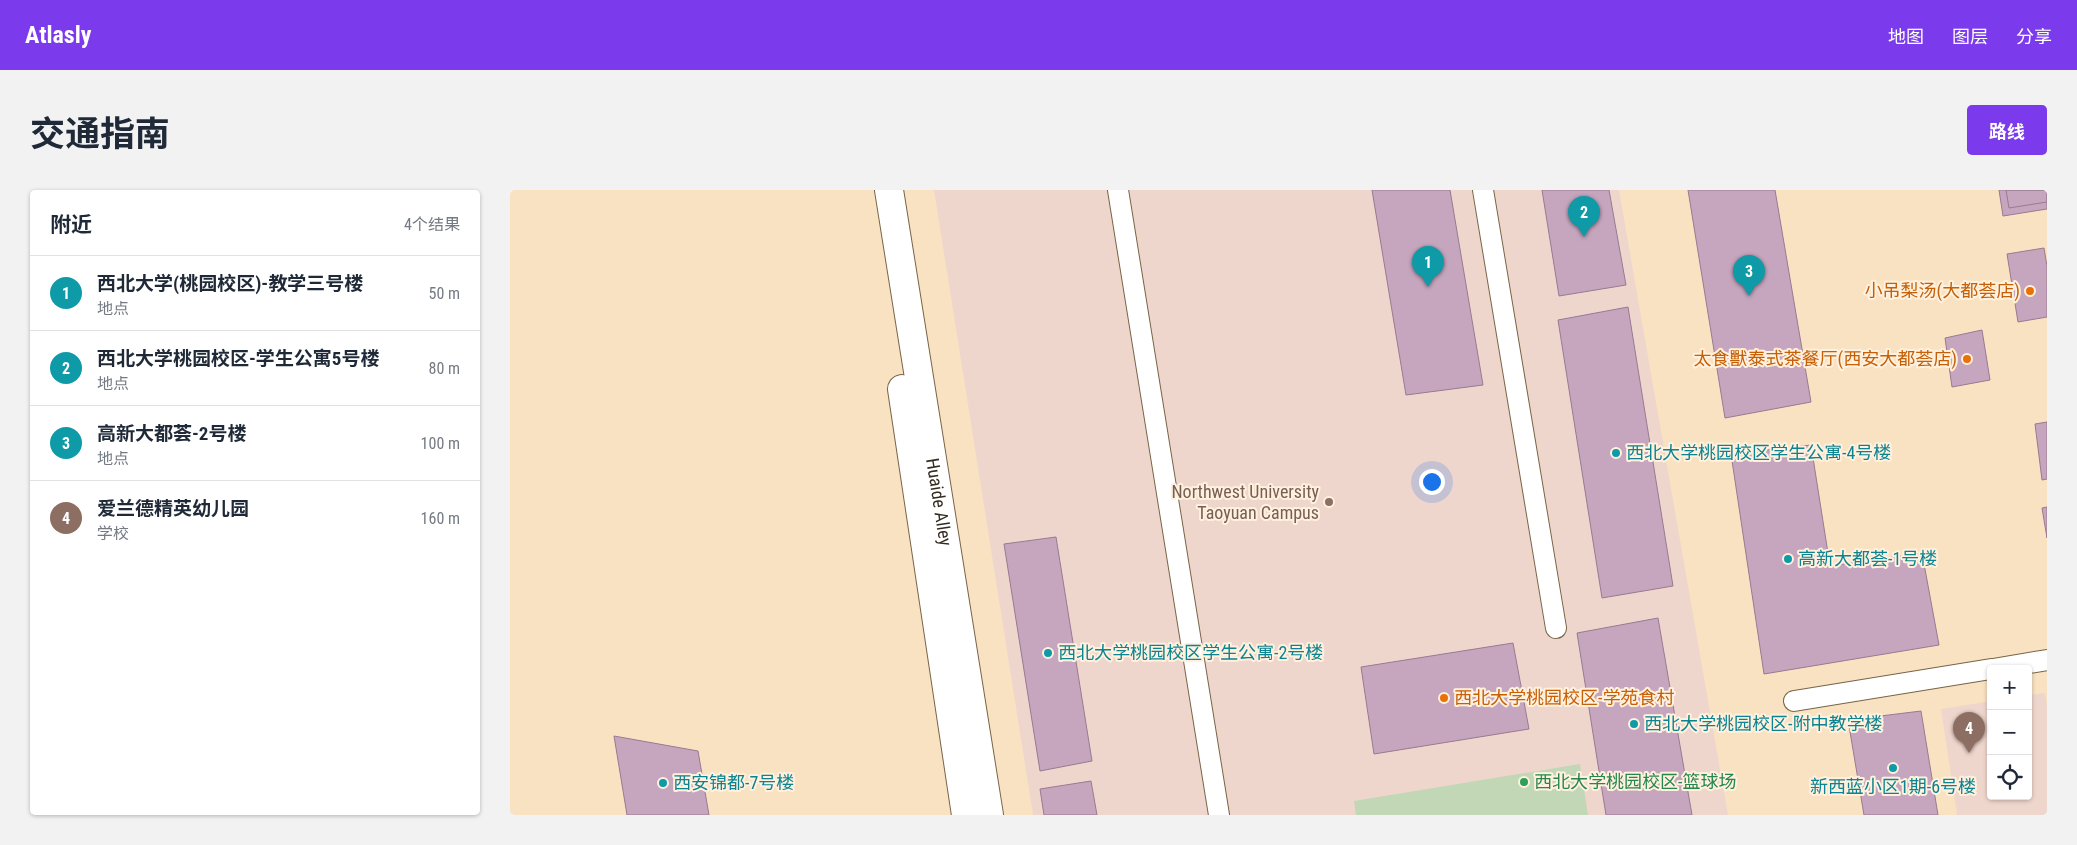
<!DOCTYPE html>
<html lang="zh">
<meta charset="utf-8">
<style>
:root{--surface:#fff;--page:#f2f2f3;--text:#1f2937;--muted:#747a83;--line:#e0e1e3;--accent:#7c3aed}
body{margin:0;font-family:"Roboto Condensed","Noto Sans SC",sans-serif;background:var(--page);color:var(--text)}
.controls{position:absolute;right:15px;bottom:15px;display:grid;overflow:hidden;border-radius:5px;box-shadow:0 1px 4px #0004}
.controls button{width:45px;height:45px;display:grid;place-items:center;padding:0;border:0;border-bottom:1px solid var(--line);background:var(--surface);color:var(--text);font:25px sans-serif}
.you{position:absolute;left:921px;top:291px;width:18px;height:18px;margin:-12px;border:4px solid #fff;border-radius:50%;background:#1a73e8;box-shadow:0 0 0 8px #1a73e833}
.badge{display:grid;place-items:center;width:32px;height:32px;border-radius:50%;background:var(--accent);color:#fff;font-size:16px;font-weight:700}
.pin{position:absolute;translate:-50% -41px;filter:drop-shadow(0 1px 2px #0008)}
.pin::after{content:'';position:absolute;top:26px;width:18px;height:15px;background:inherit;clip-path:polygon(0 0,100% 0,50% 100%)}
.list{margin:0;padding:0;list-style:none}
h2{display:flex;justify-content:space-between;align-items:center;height:65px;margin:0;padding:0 20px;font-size:21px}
h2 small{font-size:16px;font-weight:400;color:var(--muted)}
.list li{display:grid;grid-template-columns:32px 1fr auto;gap:15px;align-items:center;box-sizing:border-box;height:75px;padding:0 20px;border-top:1px solid var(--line)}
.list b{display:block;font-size:19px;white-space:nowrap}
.list p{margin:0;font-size:16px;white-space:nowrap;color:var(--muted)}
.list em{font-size:16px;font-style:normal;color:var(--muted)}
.icon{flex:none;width:28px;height:28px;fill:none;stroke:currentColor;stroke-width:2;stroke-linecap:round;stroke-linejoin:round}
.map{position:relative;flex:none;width:1537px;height:625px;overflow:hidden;border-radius:5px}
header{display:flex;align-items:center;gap:30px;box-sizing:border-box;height:70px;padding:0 25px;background:var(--accent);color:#fff}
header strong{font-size:24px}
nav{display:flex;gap:28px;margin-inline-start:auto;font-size:18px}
.intro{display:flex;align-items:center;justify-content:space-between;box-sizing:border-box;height:120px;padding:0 30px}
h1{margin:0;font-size:35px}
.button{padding:12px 22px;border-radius:5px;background:var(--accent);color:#fff;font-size:18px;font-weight:700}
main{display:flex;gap:30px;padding:0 30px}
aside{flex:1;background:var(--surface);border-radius:5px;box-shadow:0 1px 4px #0004}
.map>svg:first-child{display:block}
</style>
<header>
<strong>Atlasly</strong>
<nav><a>地图</a><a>图层</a><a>分享</a></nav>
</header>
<div class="intro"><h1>交通指南</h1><a class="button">路线</a></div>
<main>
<aside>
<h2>附近<small>4个结果</small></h2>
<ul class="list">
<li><span class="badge" style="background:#0f9aa8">1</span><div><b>西北大学(桃园校区)-教学三号楼</b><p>地点</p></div><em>50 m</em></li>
<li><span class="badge" style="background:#0f9aa8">2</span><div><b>西北大学桃园校区-学生公寓5号楼</b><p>地点</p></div><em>80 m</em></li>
<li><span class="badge" style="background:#0f9aa8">3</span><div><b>高新大都荟-2号楼</b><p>地点</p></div><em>100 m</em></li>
<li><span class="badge" style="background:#8d6e63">4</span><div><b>爱兰德精英幼儿园</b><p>学校</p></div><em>160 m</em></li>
</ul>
</aside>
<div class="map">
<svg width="1537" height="625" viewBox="0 0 1537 625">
<rect width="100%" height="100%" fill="#f9e2c2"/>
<path fill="#efd6cd" d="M424 0H1109L1218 625H523Z
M1535 503 1537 515V625H1447L1431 519 1481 511V606H1518V505Z"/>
<path fill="#c2d7b6" d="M1070 574 1078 625H846L844 611Z"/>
<path fill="#c6a6be" stroke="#987a91" d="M862 0H940L973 195 896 205Z
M1032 0H1099L1116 95 1049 106Z
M1178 0H1265L1301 212 1215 228Z
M1489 0H1537V19L1493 26Z
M1496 0H1537V12L1499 18Z
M1534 58 1537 76V127L1508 132 1497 64Z
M1118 117 1163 396 1092 408 1048 130Z
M1472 140 1480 190 1442 197 1435 148Z
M1537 232V289L1532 290 1525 234Z
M1301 255 1320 376 1412 363 1429 455 1254 484 1221 264Z
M1537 317V348L1532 318Z
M546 347 582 571 530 581 494 354Z
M1148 428 1182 625H1096L1067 443Z
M1003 453 1019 539 864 564 851 477Z
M1411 521 1428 625H1354L1338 530Z
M104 546 188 561 199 625H117Z
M581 591 587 625H534L530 599Z"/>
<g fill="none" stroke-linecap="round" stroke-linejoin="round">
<defs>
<path id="street" d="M608 0 709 625
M973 0 1046 438
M1483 479 1537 470
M1284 511 1481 479"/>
<g id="secondary">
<path id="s1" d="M379 0 479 625"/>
<path d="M392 199 456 625"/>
</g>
</defs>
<use href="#street" stroke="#786447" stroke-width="22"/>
<use href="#secondary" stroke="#786447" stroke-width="30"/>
<use href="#street" stroke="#fff" stroke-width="20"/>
<use href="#secondary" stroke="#fff" stroke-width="28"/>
</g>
<g fill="#e8710a" stroke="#fff1de" stroke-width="2">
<circle cx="1520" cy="101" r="5"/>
<circle cx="1457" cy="169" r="5"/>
<circle cx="934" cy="508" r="5"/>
</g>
<g fill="#0f9aa8" stroke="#fff1de" stroke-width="2">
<circle cx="1106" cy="263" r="5"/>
<circle cx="1278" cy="369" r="5"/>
<circle cx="538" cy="463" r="5"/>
<circle cx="1124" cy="534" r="5"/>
<circle cx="1383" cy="578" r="5"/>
<circle cx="153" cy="593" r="5"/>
</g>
<circle fill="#8d6e63" stroke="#fff1de" stroke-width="2" cx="819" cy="312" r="5"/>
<circle fill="#2e9e5b" stroke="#fff1de" stroke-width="2" cx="1014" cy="592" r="5"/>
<g text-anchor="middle" stroke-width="4" stroke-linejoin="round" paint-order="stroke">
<g font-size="18" fill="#c56008" stroke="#fff1de" text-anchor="end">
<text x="1510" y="107">小吊梨汤(大都荟店)</text>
<text x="1447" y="175">太食獸泰式茶餐厅(西安大都荟店)</text>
<text x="944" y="514" text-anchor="start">西北大学桃园校区-学苑食村</text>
</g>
<g font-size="18" fill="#0d838f" stroke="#fff1de" text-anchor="start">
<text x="1116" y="269">西北大学桃园校区学生公寓-4号楼</text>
<text x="1288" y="375">高新大都荟-1号楼</text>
<text x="548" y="469">西北大学桃园校区学生公寓-2号楼</text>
<text x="1134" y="540">西北大学桃园校区-附中教学楼</text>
<text x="163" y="599">西安锦都-7号楼</text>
<text x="1383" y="603" text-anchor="middle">新西蓝小区1期-6号楼</text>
</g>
<g font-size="18" fill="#785e54" stroke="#fff1de" text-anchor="end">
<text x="809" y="308">Northwest University<tspan x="809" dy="21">Taoyuan Campus</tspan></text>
</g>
<g font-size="18" fill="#342b1f" stroke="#fff1de">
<text dy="6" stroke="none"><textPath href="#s1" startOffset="316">Huaide Alley</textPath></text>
</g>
<g font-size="18" fill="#27864d" stroke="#fff1de" text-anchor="start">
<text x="1024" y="598">西北大学桃园校区-篮球场</text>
</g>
</g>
</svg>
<div class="controls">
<button>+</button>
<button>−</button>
<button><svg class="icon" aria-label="locate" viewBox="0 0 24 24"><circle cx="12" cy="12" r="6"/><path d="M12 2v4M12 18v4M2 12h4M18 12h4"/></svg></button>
</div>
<div class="you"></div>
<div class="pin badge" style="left:918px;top:97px;background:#0f9aa8">1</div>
<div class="pin badge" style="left:1074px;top:47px;background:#0f9aa8">2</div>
<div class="pin badge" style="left:1239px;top:106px;background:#0f9aa8">3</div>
<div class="pin badge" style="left:1459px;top:563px;background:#8d6e63">4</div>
</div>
</main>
